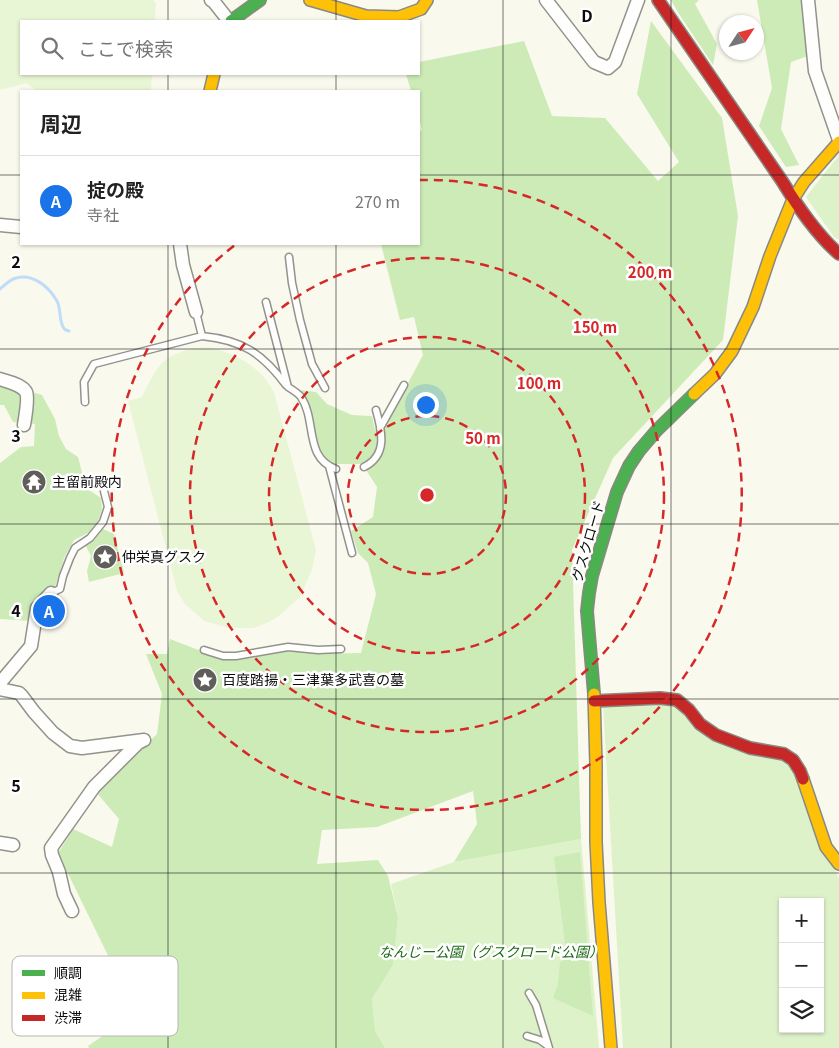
<!DOCTYPE html>
<html lang="ja">
<meta charset="utf-8">
<style>
:root{--surface:#fff;--page:#f6f6f6;--text:#222;--muted:#767676;--line:#e0e0e0;--accent:#1a73e8}
body{margin:0;font-family:Georgia,"Noto Sans JP",serif;background:var(--page);color:var(--text)}
.controls{position:absolute;right:15px;bottom:15px;display:grid;overflow:hidden;border-radius:0px;box-shadow:0 1px 4px #0004}
.controls button{width:45px;height:45px;display:grid;place-items:center;padding:0;border:0;border-bottom:1px solid var(--line);background:var(--surface);color:var(--text);font:25px sans-serif}
.compass{position:absolute;left:719px;top:15px;width:45px;height:45px;border-radius:50%;background:var(--surface);box-shadow:0 1px 4px #0004;rotate:54deg}
.you{position:absolute;left:425px;top:404px;width:18px;height:18px;margin:-12px;border:4px solid #fff;border-radius:50%;background:#1a73e8;box-shadow:0 0 0 8px #1a73e833}
.badge{display:grid;place-items:center;width:32px;height:32px;border-radius:50%;background:var(--accent);color:#fff;font-size:16px;font-weight:700}
.pin{position:absolute;translate:-50% -50%;border:2px solid #fff;box-shadow:0 1px 5px #0006}
.list{margin:0;padding:0;list-style:none}
h2{display:flex;justify-content:space-between;align-items:center;height:65px;margin:0;padding:0 20px;font-size:21px}
h2 small{font-size:16px;font-weight:400;color:var(--muted)}
.list li{display:grid;grid-template-columns:32px 1fr auto;gap:15px;align-items:center;box-sizing:border-box;height:90px;padding:0 20px;border-top:1px solid var(--line)}
.list b{display:block;font-size:19px;white-space:nowrap}
.list p{margin:0;font-size:16px;white-space:nowrap;color:var(--muted)}
.list em{font-size:16px;font-style:normal;color:var(--muted)}
.icon{flex:none;width:28px;height:28px;fill:none;stroke:currentColor;stroke-width:2;stroke-linecap:round;stroke-linejoin:round}
.map{position:relative;flex:none;width:839px;height:1048px;overflow:hidden}
.search{position:absolute;background:var(--surface);box-shadow:0 1px 4px #0004;left:20px;top:20px;width:400px;height:55px;display:flex;align-items:center;gap:12px;box-sizing:border-box;padding:0 18px;border-radius:0px;color:var(--muted);font-size:19px}
.panel{position:absolute;background:var(--surface);box-shadow:0 1px 4px #0004;left:20px;top:90px;width:400px;height:155px;border-radius:0px}
.map>svg:first-child{display:block}
</style>
<div class="map">
<svg width="839" height="1048" viewBox="0 0 839 1048">
<rect width="100%" height="100%" fill="#faf9ed"/>
<path fill="#def2ca" fill-rule="evenodd" d="M839 155V240L834 237 806 197Z
M674 704 699 732 790 760 839 879V1048H623L603 705ZM783 902H820V1029H783Z
M581 839 599 1048H385L375 1031 372 999 393 965 398 917 391 884 454 862Z"/>
<path fill="#ccebb7" d="M671 0H699L695 4 717 44 713 65 679 14Z
M757 0H803L808 56 791 62 781 129 799 165 786 167 759 126 772 88Z
M651 21 722 118 738 216 723 340 613 458 572 550 581 839 454 862 477 824 473 791 377 827 322 830 317 864 378 860 388 876 398 917 393 965 372 999 375 1031 385 1048H89L88 1046 136 1013 58 853 73 829 112 847 119 819 96 792 157 734 162 694 146 654H167L170 639 222 659H235L288 650 319 654 361 653 376 594 368 563 358 553 351 531 373 517 377 487 362 464H331L321 454 309 405 301 390 316 392 327 404 352 415 372 416 375 430H383L423 355 414 317 400 320 381 244H419V131L422 130 419 118V91H411L406 74H419V62L524 41 552 116 605 118 658 181 679 162 637 94Z
M0 382 42 395 55 419 59 436 66 449 78 457 86 488 101 498 102 509 98 521 90 532 74 540 64 558 55 587 48 591 31 621 0 619V463L21 447 34 446 35 424 13 422 4 405H0Z
M103 529 114 534 124 573 89 582 87 571 91 556 86 546 95 539Z
M53 596 55 599 62 598 56 623 39 620 41 610Z
M580 852 593 1016 553 998 558 984 560 962 567 959 554 857Z"/>
<path fill="#e9f6d5" d="M0 0H153L156 3 155 21H21V74H152L151 91H37L26 83 0 90Z
M196 348C202 348 207 347 212 348 230 352 251 363 263 376 267 380 271 387 274 392L316 550 312 570 300 597 279 616 267 623 253 628H229L204 621 184 603 177 591 128 401 142 397C144 391 148 385 151 379 164 356 172 354 196 348Z"/>
<g fill="none" stroke-linecap="round" stroke-linejoin="round">
<path stroke="#bfddf8" stroke-width="3" d="M0 289C5 285 9 280 16 278 33 273 49 287 57 301 61 309 59 319 63 327 65 331 66 330 69 331"/>
<defs>
<path id="lane" d="M289 257 292 283 300 320 312 364 325 388
M266 302 288 387C293 390 298 393 301 397 317 421 304 458 336 469
M196 312 202 336C242 340 262 353 286 385
M85 402 84 382 94 364 202 336
M380 428 404 385
M329 466 352 553
M364 467C388 455 382 431 376 410
M51 593 60 589 63 576 70 558 75 548 90 538 103 522 108 507 104 491
M204 650 223 656H236L288 647 318 650 341 649
M529 993 536 1005 549 1048
M527 1036 540 1040 548 1046"/>
<path id="street" d="M211 0 214 2 229 21
M546 0 594 62 608 68 615 62 638 0
M808 0 815 71 839 140
M0 225 21 227
M180 244 183 265 196 312
M0 379C8 382 21 384 26 392 29 398 25 418 24 425
M0 683 31 646 37 608 51 593
M0 689 19 693 22 696 34 712 53 733 70 746 82 748 144 740 138 743 94 787 51 848 52 855 59 872 64 894 72 911
M0 843 13 845"/>
<path id="fast" d="M231 21 260 0
M594 694 587 611 589 593 592 576 617 492 629 466 639 451 657 430 694 394"/>
<path id="slow" d="M310 0 366 16 399 17 421 9 427 0
M210 91 214 74
M694 394 715 374 732 351 753 307 770 256 793 199 804 182 839 142
M594 694 596 765V842L599 902 611 1048
M803 779 826 847 839 864"/>
<path id="jam" d="M658 0 782 181C798 207 816 234 839 254
M594 701 660 698 677 700 689 710 700 724 716 735 750 748 784 754 793 760 800 771 803 779"/>
</defs>
<use href="#lane" stroke="#93928d" stroke-width="9"/>
<use href="#street" stroke="#93928d" stroke-width="15"/>
<use href="#fast" stroke="#898983" stroke-width="14"/>
<use href="#slow" stroke="#898983" stroke-width="14"/>
<use href="#jam" stroke="#898983" stroke-width="14"/>
<use href="#lane" stroke="#fefefc" stroke-width="6"/>
<use href="#street" stroke="#fefefc" stroke-width="12"/>
<use href="#fast" stroke="#4caf50" stroke-width="11"/>
<use href="#slow" stroke="#ffc107" stroke-width="11"/>
<use href="#jam" stroke="#c62828" stroke-width="11"/>
</g>
<path fill="none" stroke="#0b0b0b" stroke-width="1" stroke-opacity="0.55" d="M168 0V21M336 0V21M503 0V1048M671 0V1048M168 74V91M336 74V91M0 175H21M419 175H839M168 244V1048M336 244V1048M0 349H839M0 524H839M0 699H839M0 873H839"/>
<g fill="none" stroke="#d62828" stroke-width="2.5" stroke-dasharray="9 6">
<circle cx="427" cy="495" r="79"/>
<circle cx="427" cy="495" r="158"/>
<circle cx="427" cy="495" r="237"/>
<path d="M419 180A315 315 0 1 1 235 245"/>
</g>
<defs>
<symbol id="temple-disc" viewBox="-11 -11 22 22"><circle r="9.5" fill="#5f5e5a" stroke="#fff"/><path d="M0-6L5-2H3V0L6.5 2.5H4V6H1.5V3h-3V6H-4V2.5H-6.5L-3 0V-2H-5Z" fill="#fff"/></symbol>
<symbol id="sight-disc" viewBox="-11 -11 22 22"><circle r="9.5" fill="#5f5e5a" stroke="#fff"/><path d="M0-6L1.8-2.2L6-1.7L2.9 1.2L3.7 5.4L0 3.3L-3.7 5.4L-2.9 1.2L-6-1.7L-1.8-2.2Z" fill="#fff"/></symbol>
</defs>
<g fill-rule="evenodd">
<use href="#temple-disc" x="20" y="468" width="28" height="28"/>
<use href="#sight-disc" x="91" y="543" width="28" height="28"/>
<use href="#sight-disc" x="191" y="666" width="28" height="28"/>
</g>
<g text-anchor="middle" stroke-width="5" stroke-linejoin="round" paint-order="stroke">
<g font-size="14" fill="#0b0b0b" stroke="#fff" text-anchor="start">
<text x="52" y="487">主留前殿内</text>
<text x="122" y="562">仲栄真グスク</text>
<text x="222" y="685">百度踏揚・三津葉多武喜の墓</text>
</g>
<g font-size="14" fill="#0b0b0b" stroke="#fff">
<text transform="translate(588 541) rotate(-74)" y="5">グスクロード</text>
</g>
<g font-size="14" font-style="italic" fill="#1c6815" stroke="#fff">
<text x="491" y="957">なんじー公園（グスクロード公園）</text>
</g>
</g>
<rect x="12" y="956" width="166" height="80" rx="8" fill="#fff" stroke="#b6b6b6" stroke-width="1"/>
<rect x="22" y="970" width="23" height="6" fill="#4caf50"/>
<rect x="22" y="992" width="23" height="7" fill="#ffc107"/>
<rect x="22" y="1015" width="23" height="6" fill="#c62828"/>
<g font-size="14" fill="#0b0b0b">
<text x="54" y="978">順調</text>
<text x="54" y="1000">混雑</text>
<text x="54" y="1023">渋滞</text>
</g>
<g font-size="16" text-anchor="middle" font-weight="bold" fill="#0b0b0b" stroke="#fff" stroke-width="5" stroke-linejoin="round" paint-order="stroke">
<text x="587" y="22">D</text>
<text x="16" y="268">2</text>
<text x="16" y="442">3</text>
<text x="16" y="617">4</text>
<text x="16" y="792">5</text>
</g>
<circle cx="427" cy="495" r="8" fill="#d62828" stroke="#fff" stroke-width="2.5"/>
<g font-size="15" text-anchor="middle" font-weight="bold" fill="#d62828" stroke="#fff" stroke-width="5" stroke-linejoin="round" paint-order="stroke">
<text x="650" y="278">200 m</text>
<text x="595" y="333">150 m</text>
<text x="539" y="389">100 m</text>
<text x="483" y="444">50 m</text>
</g>
</svg>
<div class="controls">
<button>+</button>
<button>−</button>
<button><svg class="icon" aria-label="layers" viewBox="0 0 24 24"><path d="M12 4l9 5-9 5-9-5zM3 14l9 5 9-5"/></svg></button>
</div>
<svg class="compass" viewBox="-18 -18 36 36"><path d="M0-13l5 13h-10z" fill="#e53935"/><path d="M0 13l5-13h-10z" fill="#767676"/></svg>
<div class="you"></div>
<div class="pin badge" style="left:49px;top:611px">A</div>
<div class="search"><svg class="icon" aria-label="search" viewBox="0 0 24 24"><circle cx="10" cy="10" r="6"/><path d="M15 15l6 6"/></svg>ここで検索</div>
<section class="panel">
<h2>周辺<small></small></h2>
<ul class="list">
<li><span class="badge">A</span><div><b>掟の殿</b><p>寺社</p></div><em>270 m</em></li>
</ul>
</section>
</div>
